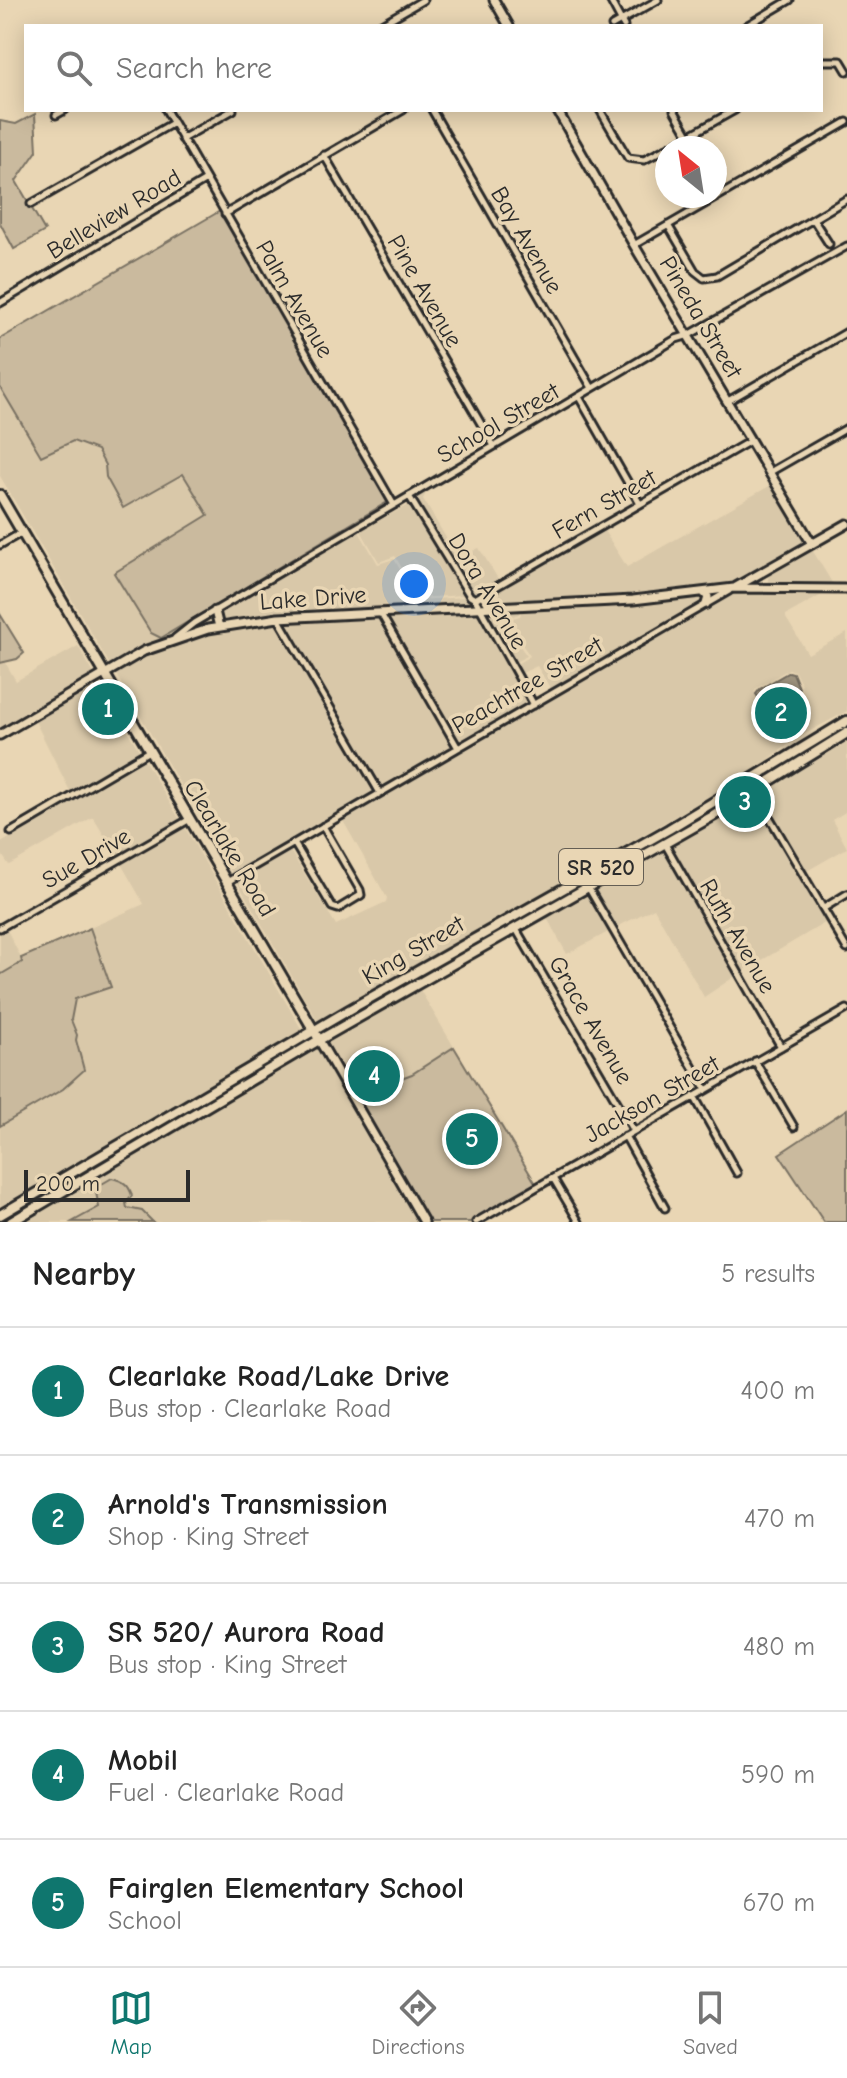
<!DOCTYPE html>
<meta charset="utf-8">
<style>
:root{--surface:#fff;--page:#f2f2f2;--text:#222;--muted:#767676;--line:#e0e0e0;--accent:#0f766e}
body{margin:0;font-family:"Comic Neue",sans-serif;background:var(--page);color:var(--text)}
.compass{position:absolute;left:655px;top:136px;width:72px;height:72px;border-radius:50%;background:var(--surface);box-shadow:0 4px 20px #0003;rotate:330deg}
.scale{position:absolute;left:24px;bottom:20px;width:166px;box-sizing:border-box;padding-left:8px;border:4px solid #2b2b2b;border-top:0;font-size:22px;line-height:28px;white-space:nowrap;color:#2b2b2b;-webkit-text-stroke:6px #e9d6b4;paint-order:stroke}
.you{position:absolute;left:414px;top:584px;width:28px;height:28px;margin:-20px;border:6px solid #fff;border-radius:50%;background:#1a73e8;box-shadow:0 0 0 12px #1a73e833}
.badge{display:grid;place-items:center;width:52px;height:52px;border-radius:50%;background:var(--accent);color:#fff;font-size:26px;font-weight:700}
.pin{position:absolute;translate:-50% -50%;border:4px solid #fff;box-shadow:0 2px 8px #0006}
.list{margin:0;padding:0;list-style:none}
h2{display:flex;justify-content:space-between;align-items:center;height:104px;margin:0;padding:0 32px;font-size:34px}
h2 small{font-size:26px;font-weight:400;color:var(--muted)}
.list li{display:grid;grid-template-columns:52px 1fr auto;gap:24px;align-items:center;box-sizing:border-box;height:128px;padding:0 32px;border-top:2px solid var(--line)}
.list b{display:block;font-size:30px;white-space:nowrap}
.list p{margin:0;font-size:26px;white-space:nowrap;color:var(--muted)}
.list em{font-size:26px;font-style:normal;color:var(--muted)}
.icon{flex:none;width:44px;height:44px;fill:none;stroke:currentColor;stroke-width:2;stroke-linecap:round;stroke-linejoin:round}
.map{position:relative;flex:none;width:847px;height:1222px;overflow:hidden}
.search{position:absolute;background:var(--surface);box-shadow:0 4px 20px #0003;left:24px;right:24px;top:24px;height:88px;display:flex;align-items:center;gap:20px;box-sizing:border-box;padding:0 28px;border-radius:0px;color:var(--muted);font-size:30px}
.sheet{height:744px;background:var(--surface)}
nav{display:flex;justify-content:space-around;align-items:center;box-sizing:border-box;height:112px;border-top:2px solid var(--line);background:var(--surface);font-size:22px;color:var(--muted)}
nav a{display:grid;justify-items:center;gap:4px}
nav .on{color:var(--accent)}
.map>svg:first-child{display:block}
</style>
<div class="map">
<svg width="847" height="1222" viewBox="0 0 847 1222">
<rect width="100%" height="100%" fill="#e9d6b4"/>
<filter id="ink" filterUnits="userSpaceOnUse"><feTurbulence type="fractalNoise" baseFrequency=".0125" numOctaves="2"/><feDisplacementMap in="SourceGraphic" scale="16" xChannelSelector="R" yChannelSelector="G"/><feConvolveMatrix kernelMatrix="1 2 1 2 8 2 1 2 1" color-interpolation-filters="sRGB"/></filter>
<g filter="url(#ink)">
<path fill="#d9c8a9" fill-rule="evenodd" d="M0 387 41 456 73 441 97 450 105 465 106 477 122 508 183 473 209 515 160 638 389 501 390 504 212 608 170 637 110 665 0 476Z
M773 484 808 543 733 585 632 597 491 602 487 597 603 529 627 567Z
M425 491 426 493 423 499 458 558 479 548 500 582 475 596 472 594 413 497Z
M408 505 435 549 463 595 419 598 395 556 379 562 361 531Z
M358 530 378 564 394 559 418 600 465 597 446 563 467 598 474 603 279 614 221 624 219 613Z
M811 548 834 586H775L769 582 768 573Z
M735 591 827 592 786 615V618L808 654 847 633V711L797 738 753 771 319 1023 236 880 289 849 336 925 386 902 387 898 342 819ZM789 669 794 671 802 684 800 690 768 708 763 707 754 692 757 688Z
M705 596 704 602 535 701 550 692V688L537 666 520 674 515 665 530 656 505 620 520 616 523 607Z
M521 608 519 614 501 620 527 656 515 662 485 611Z
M477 609 530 704 459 744 385 616Z
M379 616 454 747 381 788 283 621Z
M277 621 376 791 233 875 114 671 146 654 209 632Z
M78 646 94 674 0 731V663L5 662 16 681Z
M97 680 140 752 71 793 35 721 0 741V738Z
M847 742V811L832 820 847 848 805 872 759 795Z
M143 758 180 820 117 857 93 817 9 865 0 852 1 843Z
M754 798 828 921 742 972 671 848Z
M184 826 303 1032 0 1208V1126L63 1089 83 1070 75 1040 77 1035 71 1020 75 999 111 987 90 928 144 904 120 862Z
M666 851 737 975 704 997 654 908 615 928 594 892Z
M589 895 610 931 567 954 547 918Z
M6 928 23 962 0 975V931Z
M420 990 454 1047 412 1074 380 1086 360 1101 327 1044Z
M321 1047 421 1222H153L147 1214 127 1208 126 1203 132 1192 125 1182 100 1207 72 1222H18Z"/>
<path fill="#caba9e" stroke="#7a7264" stroke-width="2" d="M35 114 37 151 16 181 45 231 14 249 0 223V121L16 124Z
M220 211 389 501 161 638 151 633 114 573 208 515 183 474 123 508 106 477 105 465 97 450 73 441 41 456 0 387V339Z
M0 614 24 653 17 659 0 663Z
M90 928 111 987 75 999 71 1020 77 1035 76 1040 84 1070 63 1089 0 1126V975L22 962 21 958Z
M454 1047 536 1184 470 1222H428L360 1101 380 1086 412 1074Z
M847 1109V1222H824L779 1154Z
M112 1178C123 1181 129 1184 132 1196L126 1203 127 1208 142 1211 153 1222H72L99 1207 95 1188Z"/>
<path fill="#9e937e" stroke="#70695d" stroke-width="2" d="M789 672 793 673 799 688 763 705 756 694 760 689Z"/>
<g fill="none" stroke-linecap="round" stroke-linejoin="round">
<defs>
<path id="minor" d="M610 0 624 26
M378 26 423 0
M612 26 658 0
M746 26 790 0
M821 61H841L847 71
M166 110 394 505
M432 110 592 388
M600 110 628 158 644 160 667 148
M674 110 696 148
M56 115 65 110
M182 139 233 110
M667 148 735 110
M324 155 494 446
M715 182 722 194
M31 204 173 123
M225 214 403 110
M813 219 829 244
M668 225 695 271 704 278 717 276 847 199
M634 245 847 122
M0 303 206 180
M579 397 640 504
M728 401 847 332
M770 472 847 428
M409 496 470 596 475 599 534 705
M0 545 21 533
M475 599 750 441
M381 614 458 748
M278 618 380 793
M175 638 194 623 676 339 689 335 847 246
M754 791 847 949
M11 832 149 751
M294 843 332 907 338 909 361 895 360 890 323 826
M665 844 781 1047
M227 882 729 591
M588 887 706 1090
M824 908 847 894
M0 928 190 819
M516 929 634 1131
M755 1061 794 1127
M694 1096 737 1173
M625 1136 665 1208
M553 1178 579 1222
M476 1222 847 1009"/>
<path id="tertiary" d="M494 0 509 26
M557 110 634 245 812 544
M736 587 847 524
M703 592 708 597 706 604
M483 595 490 606
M215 611 219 627
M0 735 144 651 208 629 278 618 633 600 734 588 847 589
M319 1040 424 1222"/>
<path id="secondary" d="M0 495 317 1036"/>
<path id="primary" d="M0 1215 349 1010 669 829 847 721
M11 1222 319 1040 713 816 847 733"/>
</defs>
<use href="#minor" stroke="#2b2b2b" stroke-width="11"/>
<use href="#tertiary" stroke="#2b2b2b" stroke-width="13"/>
<use href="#secondary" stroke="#2b2b2b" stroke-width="14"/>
<use href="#primary" stroke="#2b2b2b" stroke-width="14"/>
<use href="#minor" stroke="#e9d6b4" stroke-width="5"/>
<use href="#tertiary" stroke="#e9d6b4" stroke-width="7"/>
<use href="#secondary" stroke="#e9d6b4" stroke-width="8"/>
<use href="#primary" stroke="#e9d6b4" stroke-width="8"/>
</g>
</g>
<g text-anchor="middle" stroke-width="7" stroke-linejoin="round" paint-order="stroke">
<rect fill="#e9d6b4" stroke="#645e54" stroke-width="2" x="559" y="849" width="84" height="36" rx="6"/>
<g font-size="22" font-weight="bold" fill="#2b2b2b">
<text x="601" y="875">SR 520</text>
</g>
<g font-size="24" fill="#2b2b2b" stroke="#e9d6b4">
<text transform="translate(114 214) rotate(-31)" y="8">Belleview Road</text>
<text transform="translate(527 240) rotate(60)" y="8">Bay Avenue</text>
<text transform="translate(425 291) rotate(60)" y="8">Pine Avenue</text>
<text transform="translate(295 299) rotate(60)" y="8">Palm Avenue</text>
<text transform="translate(701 317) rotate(59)" y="8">Pineda Street</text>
<text transform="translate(498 423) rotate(-30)" y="8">School Street</text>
<text transform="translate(604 504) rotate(-30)" y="8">Fern Street</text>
<text transform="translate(488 591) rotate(59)" y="8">Dora Avenue</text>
<text transform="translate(313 598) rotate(-4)" y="8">Lake Drive</text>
<text transform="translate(527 685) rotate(-30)" y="8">Peachtree Street</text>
<text transform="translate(230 848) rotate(59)" y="8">Clearlake Road</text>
<text transform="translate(86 858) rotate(-30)" y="8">Sue Drive</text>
<text transform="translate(738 936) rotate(60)" y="8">Ruth Avenue</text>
<text transform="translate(413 950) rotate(-30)" y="8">King Street</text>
<text transform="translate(591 1020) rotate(60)" y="8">Grace Avenue</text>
<text transform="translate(652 1099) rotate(-30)" y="8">Jackson Street</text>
</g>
</g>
</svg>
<svg class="compass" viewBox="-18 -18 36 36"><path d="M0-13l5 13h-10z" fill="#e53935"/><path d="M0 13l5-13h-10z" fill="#767676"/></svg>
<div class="scale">200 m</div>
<div class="you"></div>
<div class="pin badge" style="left:108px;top:709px">1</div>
<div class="pin badge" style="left:781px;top:713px">2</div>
<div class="pin badge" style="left:745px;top:802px">3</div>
<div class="pin badge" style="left:374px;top:1076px">4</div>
<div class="pin badge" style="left:472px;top:1139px">5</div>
<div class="search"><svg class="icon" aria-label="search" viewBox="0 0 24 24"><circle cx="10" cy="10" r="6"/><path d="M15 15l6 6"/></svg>Search here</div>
</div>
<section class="sheet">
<h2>Nearby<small>5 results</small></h2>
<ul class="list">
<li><span class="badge">1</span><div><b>Clearlake Road/Lake Drive</b><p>Bus stop · Clearlake Road</p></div><em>400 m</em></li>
<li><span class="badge">2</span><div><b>Arnold's Transmission</b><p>Shop · King Street</p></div><em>470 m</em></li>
<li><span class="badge">3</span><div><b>SR 520/ Aurora Road</b><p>Bus stop · King Street</p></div><em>480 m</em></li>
<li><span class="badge">4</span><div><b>Mobil</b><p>Fuel · Clearlake Road</p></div><em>590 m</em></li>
<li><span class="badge">5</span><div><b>Fairglen Elementary School</b><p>School</p></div><em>670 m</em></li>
</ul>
</section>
<nav>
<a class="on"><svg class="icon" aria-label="map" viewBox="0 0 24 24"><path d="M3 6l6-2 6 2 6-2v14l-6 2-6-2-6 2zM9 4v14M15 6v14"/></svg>Map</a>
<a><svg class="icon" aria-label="directions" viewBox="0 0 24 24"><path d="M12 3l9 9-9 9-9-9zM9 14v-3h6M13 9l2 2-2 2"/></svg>Directions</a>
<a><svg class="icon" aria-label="saved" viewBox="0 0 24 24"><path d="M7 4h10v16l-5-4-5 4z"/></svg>Saved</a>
</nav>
